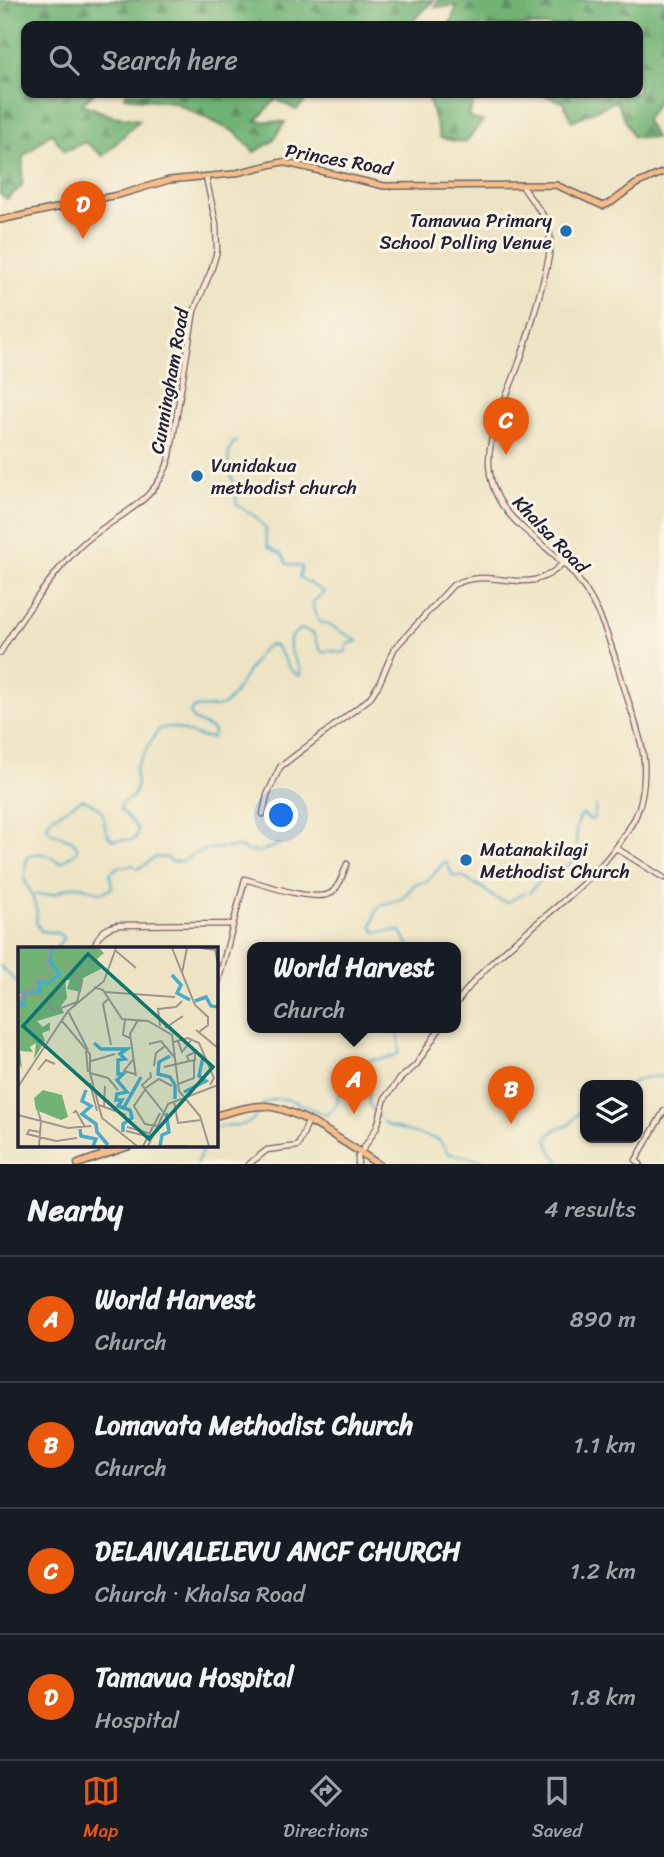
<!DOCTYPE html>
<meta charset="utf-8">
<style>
:root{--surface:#171b24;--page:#20242c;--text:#f1f3f6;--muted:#9ea1a6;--line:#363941;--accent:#ea580c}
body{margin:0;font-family:Sriracha,sans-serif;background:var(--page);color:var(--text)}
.controls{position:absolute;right:21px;bottom:21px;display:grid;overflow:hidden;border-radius:14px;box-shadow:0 2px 5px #0004}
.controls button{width:63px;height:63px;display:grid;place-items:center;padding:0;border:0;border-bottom:2px solid var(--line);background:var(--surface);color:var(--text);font:35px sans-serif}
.you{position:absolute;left:282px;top:816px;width:24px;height:24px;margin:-18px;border:5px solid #fff;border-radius:50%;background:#1a73e8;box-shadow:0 0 0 10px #1a73e833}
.badge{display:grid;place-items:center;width:46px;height:46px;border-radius:50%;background:var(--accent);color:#fff;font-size:23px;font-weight:700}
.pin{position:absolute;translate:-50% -58px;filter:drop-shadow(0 2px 4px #0008)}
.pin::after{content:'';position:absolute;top:37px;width:24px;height:21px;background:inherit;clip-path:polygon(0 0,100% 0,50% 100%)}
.popup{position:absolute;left:247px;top:942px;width:214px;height:91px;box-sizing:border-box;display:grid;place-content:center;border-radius:14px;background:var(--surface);filter:drop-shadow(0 2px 5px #0005);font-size:23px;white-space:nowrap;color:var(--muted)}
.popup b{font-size:26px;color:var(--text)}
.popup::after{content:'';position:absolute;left:50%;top:100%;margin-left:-14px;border:14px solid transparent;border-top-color:var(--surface)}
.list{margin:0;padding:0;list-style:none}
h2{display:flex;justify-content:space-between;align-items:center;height:91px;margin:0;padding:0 28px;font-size:30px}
h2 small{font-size:23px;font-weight:400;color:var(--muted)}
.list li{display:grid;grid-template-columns:46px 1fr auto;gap:21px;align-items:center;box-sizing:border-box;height:126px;padding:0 28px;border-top:2px solid var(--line)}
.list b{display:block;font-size:26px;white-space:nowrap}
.list p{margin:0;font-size:23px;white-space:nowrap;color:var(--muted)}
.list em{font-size:23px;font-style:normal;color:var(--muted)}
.icon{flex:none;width:38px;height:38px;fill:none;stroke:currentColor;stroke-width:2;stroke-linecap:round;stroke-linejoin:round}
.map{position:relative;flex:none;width:664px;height:1164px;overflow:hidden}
.search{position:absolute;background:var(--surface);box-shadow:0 2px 5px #0004;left:21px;right:21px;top:21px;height:77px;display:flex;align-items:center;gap:18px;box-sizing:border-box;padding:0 24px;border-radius:14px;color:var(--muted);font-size:26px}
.sheet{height:595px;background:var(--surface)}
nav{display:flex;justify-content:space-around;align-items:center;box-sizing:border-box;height:98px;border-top:2px solid var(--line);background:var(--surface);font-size:19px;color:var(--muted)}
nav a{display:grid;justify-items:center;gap:4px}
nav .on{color:var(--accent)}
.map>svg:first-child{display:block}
</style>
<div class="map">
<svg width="664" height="1164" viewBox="0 0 664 1164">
<defs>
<pattern id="forest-firs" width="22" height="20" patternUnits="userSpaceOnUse" patternTransform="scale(1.75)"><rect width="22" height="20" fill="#71b275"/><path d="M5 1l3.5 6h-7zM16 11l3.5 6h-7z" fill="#5c9061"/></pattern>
</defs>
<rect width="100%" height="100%" fill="#fcf5e5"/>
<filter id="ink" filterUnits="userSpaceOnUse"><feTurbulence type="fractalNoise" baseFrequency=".0143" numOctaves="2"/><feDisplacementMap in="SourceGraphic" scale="14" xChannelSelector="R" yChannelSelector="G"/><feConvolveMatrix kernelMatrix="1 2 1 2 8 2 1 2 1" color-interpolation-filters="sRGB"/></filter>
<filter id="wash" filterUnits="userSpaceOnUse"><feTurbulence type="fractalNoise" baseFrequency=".00686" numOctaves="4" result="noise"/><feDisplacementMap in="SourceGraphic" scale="28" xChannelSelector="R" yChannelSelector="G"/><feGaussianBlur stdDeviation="1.57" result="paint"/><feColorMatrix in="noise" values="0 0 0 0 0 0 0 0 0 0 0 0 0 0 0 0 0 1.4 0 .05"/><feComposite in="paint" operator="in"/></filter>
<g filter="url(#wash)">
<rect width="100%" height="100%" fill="#eee4c5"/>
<path fill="url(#forest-firs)" stroke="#4a6a58" stroke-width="2" d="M0 0H434L408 26H26V93H94L82 104 112 116 140 120 103 156 85 142 65 151 51 133 23 157 22 186 7 199 0 194Z
M438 0H664V91L646 120 655 138 633 137 616 101 572 121 563 102 538 93H638V26H449L457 6 435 7Z
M126 93H314L296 110 276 99 256 121 285 122 272 142 254 152 235 132 173 102 124 97Z
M423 93H501L473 102 469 118 483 121 465 143 440 138 429 101Z"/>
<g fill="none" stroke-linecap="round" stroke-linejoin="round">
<path stroke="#4aabc9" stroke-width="2" d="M529 893 544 876 553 875 561 866 567 867 577 858 576 828 580 817 583 814 590 820 593 819 596 806
M34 895C42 895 49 895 57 893 65 890 70 885 79 886 93 888 98 897 112 888L110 873 118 867 133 865 138 869 156 857 167 858 172 862 183 861 194 854 208 849 239 847 247 851 259 852 280 844
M410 948 401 931 376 932 372 927 376 910 381 905 402 899 415 884 427 882 444 862 447 863 453 876 464 877C469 882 472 883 479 886 491 892 491 900 508 902L524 893
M55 949 64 938 57 933 41 931 36 922 37 912 32 895 24 878 27 858C39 849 50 856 61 863L77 851V846L71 840 50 832 47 827 50 819 82 799C116 811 96 823 112 840H131L136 838 138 829 120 809 122 803 134 796 137 783 135 769 158 730C175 720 194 741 213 737L214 731 212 729 193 720 190 712 193 708C203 706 216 710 225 704 239 694 258 644 271 645 282 646 284 669 299 676L301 673C296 657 289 658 290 638L300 629 313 633 320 650 325 653 329 650 341 653 346 652 347 644 358 641 326 623H321C315 616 313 611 313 602L324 592 299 577 302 567 287 564 281 554 268 547 265 533 267 531 256 517 237 505 236 500 238 491C230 478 224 458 233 443L237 442
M0 966 19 984
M350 1078 361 1076 368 1080 369 1104 378 1117
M629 1085C637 1079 651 1075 662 1077L664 1075
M262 1105C282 1089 306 1108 326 1115L336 1106 339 1093 350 1078 351 1067C366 1054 383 1064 399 1053V1028
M382 1121 389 1126 439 1140 449 1154C467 1155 482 1162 500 1164
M215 1129C232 1119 248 1135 259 1110
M196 1164 205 1145
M512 1164H516
M561 1164 551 1150 547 1139 554 1130 569 1125 585 1105"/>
</g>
</g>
<g filter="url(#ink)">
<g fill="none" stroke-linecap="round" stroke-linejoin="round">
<defs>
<path id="secondary" d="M0 653C18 622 52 575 77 549 111 515 156 508 170 456L194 311 211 271 217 251 216 224 206 177
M263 814 267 795 280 767 369 699 379 684 394 649 453 585C492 564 528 601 563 563
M616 848 664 878
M94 949C97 935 104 928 118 925L233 924
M215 994 245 879C262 884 316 903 331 893 340 887 343 873 347 864
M456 1004C505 933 594 896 635 818 643 801 645 779 644 761 642 739 634 720 628 700 615 659 604 612 577 578 545 537 488 520 489 459 490 427 509 393 519 363 529 336 535 309 543 282 547 265 553 247 549 230 545 212 530 201 522 185
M99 1145 105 1155
M249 1164 267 1150 298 1146 308 1122
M358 1164V1157L377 1127 385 1098 400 1079 416 1065 440 1028
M640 1164 636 1160 664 1111"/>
<path id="primary" d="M0 220 122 194 169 180 232 174 282 162 384 186 556 185 603 206 612 202 636 184 664 172"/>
<path id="highway" d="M215 1116C230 1112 247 1106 263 1106 296 1106 349 1146 378 1164
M78 1164 132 1145"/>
</defs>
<use href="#secondary" stroke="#69666b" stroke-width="7"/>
<use href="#primary" stroke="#69666b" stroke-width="8"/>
<use href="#highway" stroke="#69666b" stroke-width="9"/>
<use href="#secondary" stroke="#fce5cf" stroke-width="4.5"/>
<use href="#primary" stroke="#f7bd88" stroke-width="5"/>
<use href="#highway" stroke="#f7bd88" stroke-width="6"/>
</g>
</g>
<g fill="#1f6fb2" stroke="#fcf5e5" stroke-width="2.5">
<circle cx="566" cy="231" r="7"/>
<circle cx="197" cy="476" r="7"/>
<circle cx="466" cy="860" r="7"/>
</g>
<g text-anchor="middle" stroke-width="6" stroke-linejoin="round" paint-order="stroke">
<g font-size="19" fill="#22223b" stroke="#fcf5e5">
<text transform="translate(339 159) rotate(10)" y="7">Princes Road</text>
<text transform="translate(169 381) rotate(-80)" y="7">Cunningham Road</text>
<text transform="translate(551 534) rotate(46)" y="7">Khalsa Road</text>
</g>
<g font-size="19" fill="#22223b" stroke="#fcf5e5" text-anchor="start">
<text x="552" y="227" text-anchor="end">Tamavua Primary<tspan x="552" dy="22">School Polling Venue</tspan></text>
<text x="211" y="472">Vunidakua<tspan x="211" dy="22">methodist church</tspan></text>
<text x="480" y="856">Matanakilagi<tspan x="480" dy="22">Methodist Church</tspan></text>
</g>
</g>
<g transform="translate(18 947)">
<rect width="200" height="200" fill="#eee4c5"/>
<path d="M0 1H81L86 6 79 12 83 22 65 31 63 45 49 42 52 33H47L49 51 43 59 46 66 19 74 25 80 32 75V83L24 86 27 94 16 112 18 96 12 100 15 105 2 104 4 122 0 114V57L6 48 0 47ZM25 143 44 148 50 170 43 173 18 163 16 151Z" fill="#71b275"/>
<path fill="none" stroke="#4aabc9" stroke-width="3.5" d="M154 28 163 38 159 46 172 53M177 54 188 50 193 59 200 60M0 58H6V45L22 44 21 34 29 37 42 27 31 14 35 1M76 96 83 102H109L102 107 107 112 100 113V127H105L99 133 109 145 99 147 98 153H104L100 159 112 163 114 171 105 177V185M152 109 141 115 140 127 152 130 157 138V152M68 143 64 154 73 159 64 167 78 177 79 185 90 198M166 145 188 134 181 129 185 110M105 162 123 130M62 182 63 189 78 192 75 199M142 199 144 188 151 185 148 166"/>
<path fill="none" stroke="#9c968e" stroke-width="2" d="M154 1 177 58 190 70V78L181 85M183 1 197 3 200 17M98 4 118 21M164 26 169 1M76 40 85 43 104 72 130 74 154 88 161 144 182 169 191 199M86 45 157 50M5 46 28 52 35 64 59 55 64 34 53 27 47 13M91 51 85 57 93 98M0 56 6 44 16 42 18 32 32 28 29 13 33 1M50 64 70 103M107 73 105 88 112 91M44 74 72 107V126L84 171 119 199M142 79 140 62 158 60 164 54M147 81 165 69M178 83 200 101M160 94 164 105 174 92M156 95 170 91 181 96 196 131 192 138M131 97 143 94 157 111M68 104 70 125M116 111 106 124 117 127M73 114 97 107M171 114 169 109 177 105V114M136 119 138 106 147 99M146 120 176 113V131L160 137M20 123 28 113 37 117M132 125 133 130 124 138 146 166M72 126 90 131 100 143M118 129 112 87 120 73M72 136 79 164M0 140 50 64 86 34 98 1M126 142 141 132 154 139M127 143 116 159 127 177 139 179M156 154 160 176 183 173M81 158 108 168M86 160 87 139M20 164 23 174 50 181 73 179M55 166 58 164 67 180M0 168 23 174 21 199M109 180 130 186M108 184 129 189M22 185 11 183 9 187 38 194 59 191M125 199 142 166M130 199 150 157 200 138M148 199H170"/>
<path fill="#0f766e" fill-opacity="0.15" stroke="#0f766e" stroke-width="3.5" d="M70 7 195 120 131 192 5 79Z"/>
<rect width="200" height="200" fill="none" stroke="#22223b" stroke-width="3.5"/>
</g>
</svg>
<div class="controls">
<button><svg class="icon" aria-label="layers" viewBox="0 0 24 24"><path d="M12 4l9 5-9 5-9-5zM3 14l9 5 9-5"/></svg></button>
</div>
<div class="you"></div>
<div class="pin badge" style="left:354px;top:1114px">A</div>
<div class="popup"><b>World Harvest</b>Church</div>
<div class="pin badge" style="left:511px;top:1124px">B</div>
<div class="pin badge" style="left:506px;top:455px">C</div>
<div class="pin badge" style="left:83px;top:239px">D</div>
<div class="search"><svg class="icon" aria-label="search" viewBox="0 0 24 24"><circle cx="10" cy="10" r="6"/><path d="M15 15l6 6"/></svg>Search here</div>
</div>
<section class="sheet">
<h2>Nearby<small>4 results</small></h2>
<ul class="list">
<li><span class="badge">A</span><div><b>World Harvest</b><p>Church</p></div><em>890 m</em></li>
<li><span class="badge">B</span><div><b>Lomavata Methodist Church</b><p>Church</p></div><em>1.1 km</em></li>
<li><span class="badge">C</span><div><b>DELAIVALELEVU ANCF CHURCH</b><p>Church · Khalsa Road</p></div><em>1.2 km</em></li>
<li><span class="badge">D</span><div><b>Tamavua Hospital</b><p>Hospital</p></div><em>1.8 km</em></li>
</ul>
</section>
<nav>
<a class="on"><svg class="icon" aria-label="map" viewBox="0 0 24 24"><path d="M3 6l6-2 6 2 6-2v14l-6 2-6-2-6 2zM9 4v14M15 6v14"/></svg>Map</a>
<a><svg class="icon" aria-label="directions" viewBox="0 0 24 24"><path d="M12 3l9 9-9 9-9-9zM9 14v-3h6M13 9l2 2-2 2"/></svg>Directions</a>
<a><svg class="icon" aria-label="saved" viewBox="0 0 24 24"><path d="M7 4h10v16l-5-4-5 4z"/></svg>Saved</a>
</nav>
